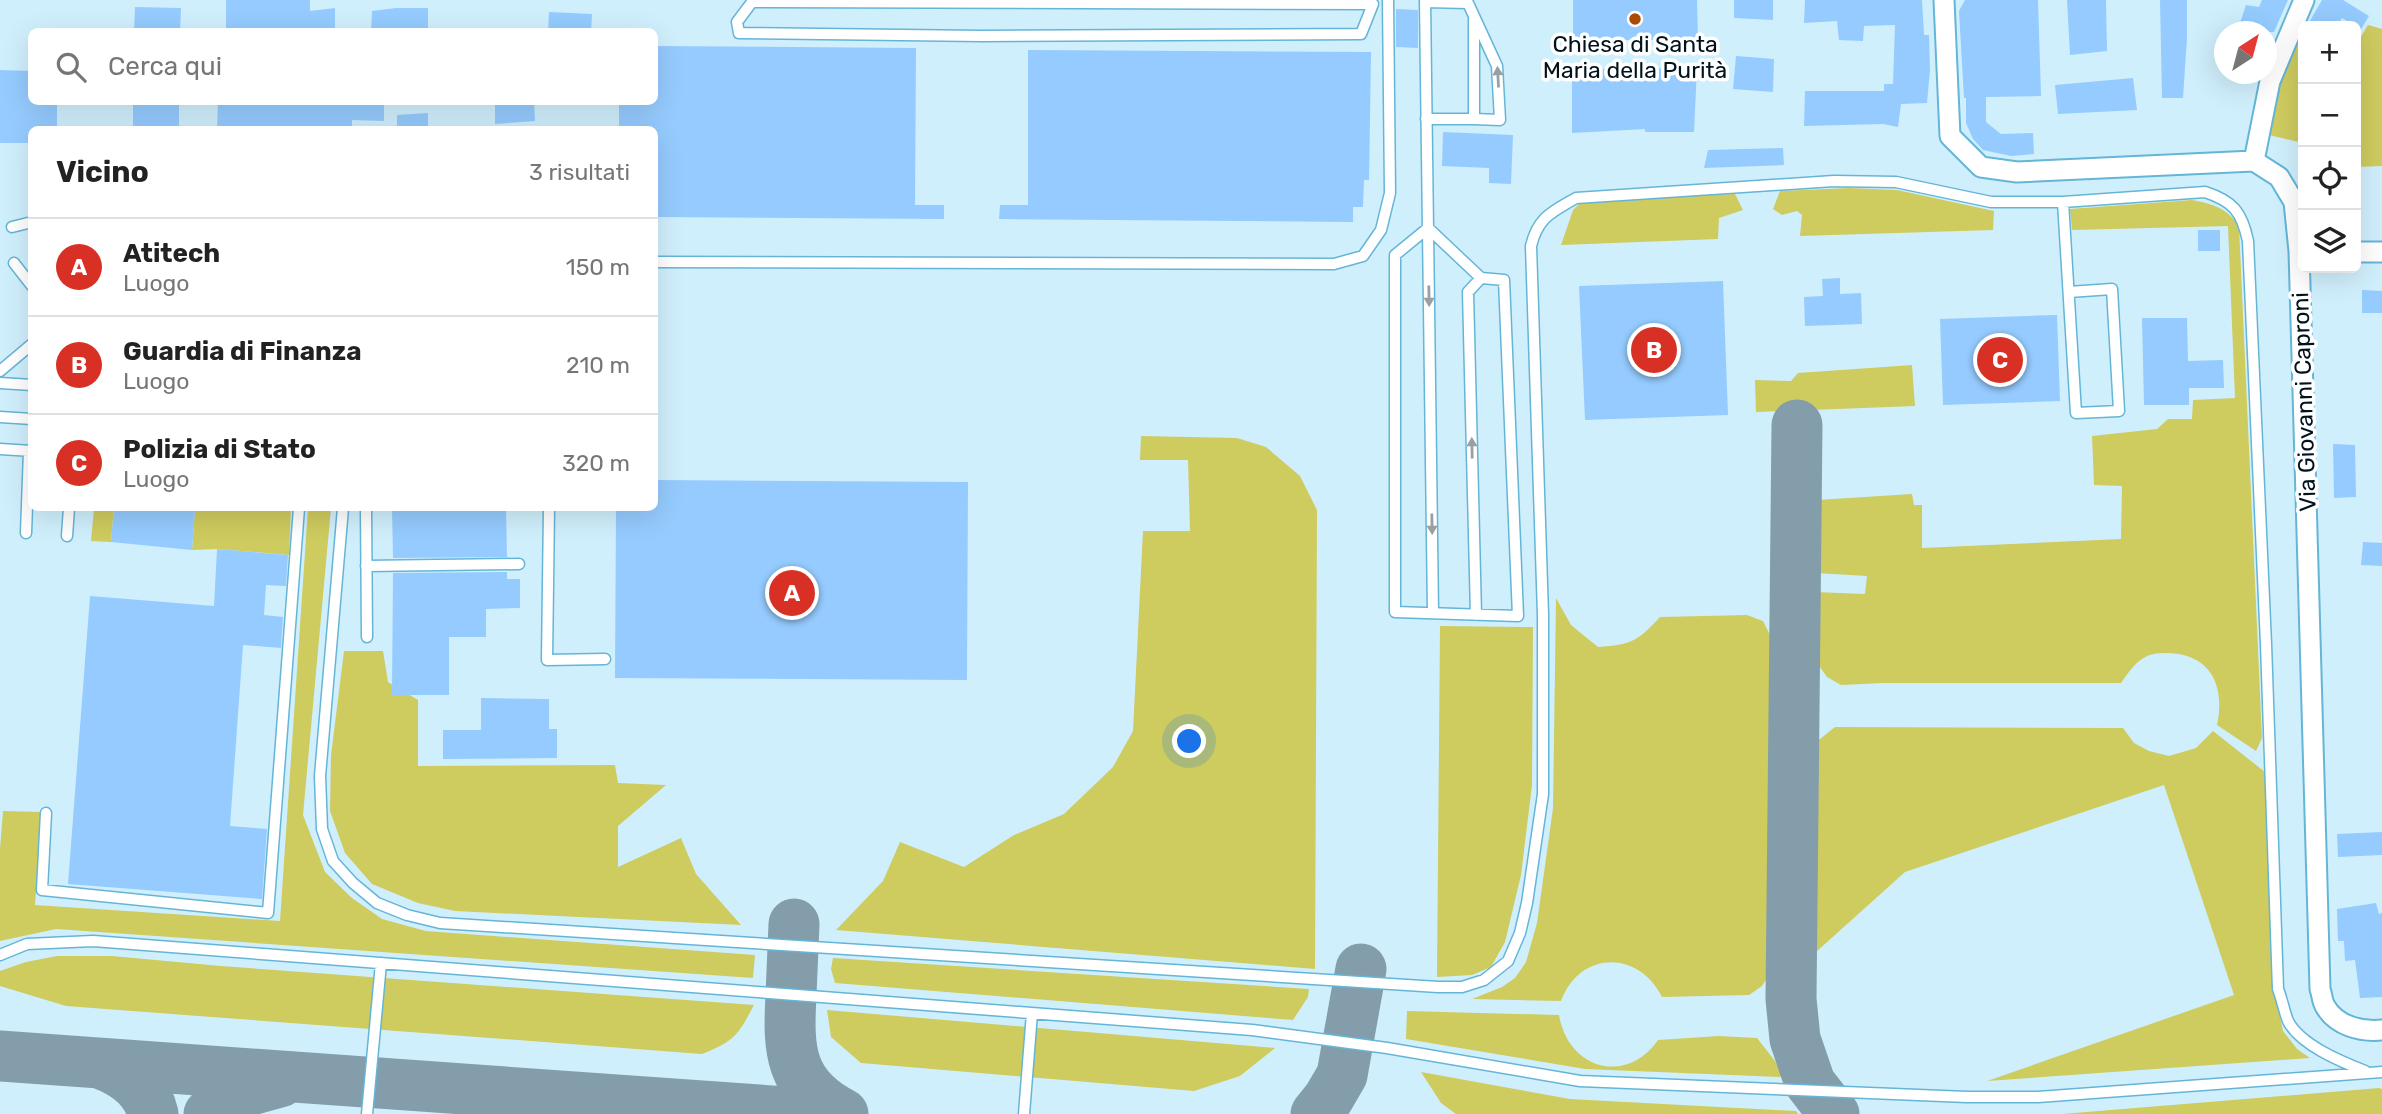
<!DOCTYPE html>
<html lang="it">
<meta charset="utf-8">
<style>
:root{--surface:#fff;--page:#f2f2f2;--text:#222;--muted:#767676;--line:#e0e0e0;--accent:#d93025}
body{margin:0;font-family:Rubik,sans-serif;background:var(--page);color:var(--text)}
.controls{position:absolute;right:21px;top:21px;display:grid;overflow:hidden;border-radius:10px;box-shadow:0 7px 28px #0002}
.controls button{width:63px;height:63px;display:grid;place-items:center;padding:0;border:0;border-bottom:2px solid var(--line);background:var(--surface);color:var(--text);font:35px sans-serif}
.compass{position:absolute;left:2214px;top:21px;width:63px;height:63px;border-radius:50%;background:var(--surface);box-shadow:0 7px 28px #0002;rotate:36deg}
.you{position:absolute;left:1190px;top:742px;width:24px;height:24px;margin:-18px;border:5px solid #fff;border-radius:50%;background:#1a73e8;box-shadow:0 0 0 10px #1a73e833}
.badge{display:grid;place-items:center;width:46px;height:46px;border-radius:50%;background:var(--accent);color:#fff;font-size:23px;font-weight:700}
.pin{position:absolute;translate:-50% -50%;border:4px solid #fff;box-shadow:0 2px 7px #0006}
.list{margin:0;padding:0;list-style:none}
h2{display:flex;justify-content:space-between;align-items:center;height:91px;margin:0;padding:0 28px;font-size:30px}
h2 small{font-size:23px;font-weight:400;color:var(--muted)}
.list li{display:grid;grid-template-columns:46px 1fr auto;gap:21px;align-items:center;box-sizing:border-box;height:98px;padding:0 28px;border-top:2px solid var(--line)}
.list b{display:block;font-size:26px;white-space:nowrap}
.list p{margin:0;font-size:23px;white-space:nowrap;color:var(--muted)}
.list em{font-size:23px;font-style:normal;color:var(--muted)}
.icon{flex:none;width:38px;height:38px;fill:none;stroke:currentColor;stroke-width:2;stroke-linecap:round;stroke-linejoin:round}
.map{position:relative;flex:none;width:2382px;height:1114px;overflow:hidden}
.search{position:absolute;background:var(--surface);box-shadow:0 7px 28px #0002;left:28px;top:28px;width:630px;height:77px;display:flex;align-items:center;gap:18px;box-sizing:border-box;padding:0 24px;border-radius:10px;color:var(--muted);font-size:26px}
.panel{position:absolute;background:var(--surface);box-shadow:0 7px 28px #0002;left:28px;top:126px;width:630px;height:385px;border-radius:10px}
.map>svg:first-child{display:block}
</style>
<div class="map">
<svg width="2382" height="1114" viewBox="0 0 2382 1114">
<rect width="100%" height="100%" fill="#d0effd"/>
<path fill="#cecb5f" d="M2368 25 2382 29V166L2356 167V45Z
M2298 43 2303 46V143L2269 135 2283 73Z
M1849 188 1897 190 1994 211 1993 230 1800 236 1802 215 1797 211 1782 215 1773 209 1780 191Z
M1735 194 1743 210 1719 218 1718 239 1561 245 1573 210 1579 204 1596 199Z
M2192 200C2213 204 2227 208 2239 226L2262 738 2256 751 2217 725C2224 693 2216 661 2179 654 2168 653 2158 652 2147 656 2135 662 2128 673 2121 683H1884L1841 685 1827 677 1817 663 1815 592 1865 594 1867 576 1816 573 1817 500 1912 494 1914 505H1922V548L2121 539 2122 486 2094 485 2092 436 2157 429 2168 419H2192L2193 400 2235 398 2228 226 2072 230 2070 209Z
M1912 365 1915 406 1756 412 1755 380 1791 381 1798 373Z
M1141 436 1237 438 1266 447 1300 476 1317 510 1315 969 836 930 883 881 900 842 964 867 1014 835 1064 814 1113 767 1133 731 1143 531H1190L1188 460H1140Z
M94 508H114L111 542 91 541Z
M181 508H291L289 555 217 549 192 550 195 509Z
M308 508H331L303 815 325 872 352 898 382 919 426 931 755 955 753 978 56 929 0 941V849L3 811 42 812 35 905 280 921Z
M1556 598 1571 625 1598 647C1631 645 1638 641 1660 617L1747 615 1763 621 1771 637 1769 975 1762 986 1749 995 1662 997C1639 950 1580 950 1561 1001L1472 999 1502 987 1515 978 1526 962 1537 923 1553 808Z
M1440 626 1533 627 1532 785 1521 875 1505 942 1491 967 1472 975 1437 977Z
M344 651H383L388 682 418 700V766L615 765 618 783 666 785 618 826V867L681 838 696 874 741 925 455 911 418 903 372 884 345 853 330 811 331 755Z
M1835 727 2123 728 2134 743 2149 751 2169 756 2196 748 2213 731 2265 772 2275 993 2283 1031 2297 1049 2310 1058 1987 1081 2234 995 2164 785 1905 872 1816 952 1815 743Z
M57 956H112L221 966 754 1005C738 1035 735 1041 702 1054L66 1006 0 986V971L26 962Z
M833 958 1309 989 1308 997 1293 1020 835 983 831 969Z
M827 1010 1275 1048 1240 1076 1194 1091 861 1063 831 1037Z
M1407 1011 1559 1015C1568 1069 1626 1086 1658 1040L1719 1036 1757 1038 1775 1061 1783 1077 1585 1069 1406 1039Z
M1421 1072 1570 1099 1796 1111 1798 1114H1456L1441 1103Z
M2379 1088 2382 1089V1114H2062Z"/>
<g fill="none" stroke-linecap="round" stroke-linejoin="round">
<path stroke="#839eaa" stroke-width="51" d="M1797 425 1791 999 1795 1039 1810 1083 1834 1114
M794 924C793 948 792 971 791 995 788 1050 789 1086 843 1114
M0 1056 814 1114
M102 1064C126 1073 147 1088 153 1114
M209 1114 247 1091 280 1082
M1316 1114 1328 1099 1342 1075 1361 969"/>
</g>
<path fill="#95cbfe" d="M226 0H310V11L335 8V32H226Z
M1573 0H1697L1698 40H1573Z
M1734 0H1773V20L1734 18Z
M1805 0H1922L1924 35H1929L1930 70 1927 103 1901 104 1898 127 1883 124 1804 126 1805 91H1884V84H1893L1895 25 1864 26 1863 41 1839 40 1837 21 1804 23Z
M1965 0H2038L2041 96 1986 97V122L2001 134 2033 133 2034 154 2011 156 1983 150 1973 139 1966 123V98H1964L1959 11Z
M2067 0H2106L2107 51 2070 55Z
M2160 0H2187V38L2183 98H2162Z
M2262 0H2288L2274 32H2237L2246 5 2259 7Z
M2322 0H2343L2369 16 2361 29 2342 18 2337 26H2307Z
M135 7 181 8 180 32H134Z
M396 8H428V32H371L372 11Z
M1396 9 1418 10V48L1396 47Z
M549 12 592 14 591 32H548Z
M654 46 916 48 915 205H944V219L654 217V130H619V102H654Z
M1028 50 1371 52 1369 180H1364L1363 207H1353V222L999 219 1000 205H1028Z
M1736 56 1774 59 1773 92 1733 89Z
M1697 68 1694 132H1645V129L1572 133V69Z
M0 70 32 71V102H57V130H32V143H0Z
M2133 78 2137 110 2058 114 2055 85Z
M133 102H179V130H133Z
M218 102 384 103V121L352 120V130H217Z
M495 102H534L535 121 495 124Z
M428 113V130H397V115Z
M1443 132 1513 135 1511 184 1489 183V168L1442 166Z
M1783 148 1784 165 1704 168 1708 150Z
M2198 230H2220V251H2198Z
M1840 278V294L1861 293 1862 324 1805 326 1804 297 1823 296 1822 279Z
M1723 281 1728 415 1585 420 1579 286Z
M2362 290 2382 291V313H2362Z
M2057 315 2060 401 1943 405 1940 319Z
M2142 318H2187L2188 361 2223 360 2224 388H2189V405H2144Z
M2333 444 2355 445 2356 497 2334 498Z
M654 480 968 482 967 680 615 678 616 508H654Z
M114 508 195 509 192 550 111 542Z
M392 508H506L507 557 393 558Z
M2363 542 2382 543V566L2361 565Z
M217 549 288 555 286 586 266 585 264 615 283 617 281 648 243 645 230 826 267 829 262 899 68 884 90 596 214 606Z
M507 572V579H520V608L486 609V637H449V695H392L393 573Z
M481 698 549 699V729H557V758L443 759V730H481Z
M2382 832V855L2338 857 2337 834Z
M2376 903 2379 914 2382 913V997L2360 998 2355 960 2345 961 2344 941H2338L2337 909Z"/>
<g fill="none" stroke-linecap="round" stroke-linejoin="round">
<defs>
<path id="service" d="M1425 0 1433 613
M752 2 1373 4 1361 34 982 36 739 33 737 22Z
M1425 2 1468 3 1497 66 1500 120 1474 119
M1426 119H1474V20
M12 227 32 222
M1428 228 1481 278 1504 280 1518 616 1395 612V255Z
M654 262 1334 264 1363 256 1381 230 1390 193 1388 0
M14 263 32 286
M2069 292 2112 289 2119 411 2076 413 2063 202 2205 192C2233 201 2242 212 2248 241L2266 644 2278 989C2282 999 2284 1011 2288 1021 2300 1045 2342 1062 2365 1071
M0 371 32 344
M0 383 32 385
M0 417 32 419
M0 449 32 451
M343 508 320 776 322 829 333 861 353 883 377 903 407 915 440 923 1438 987H1462L1484 980 1508 961 1520 933 1527 903 1543 794V615L1531 246C1538 217 1552 212 1576 198L1834 181 1896 182 1991 202H2063
M366 508 367 637
M549 508 547 660 605 659
M26 533 29 451
M67 536 69 508
M366 566 519 564
M1476 615 1468 292 1481 278
M46 813 42 890 268 913 299 508
M0 955 27 944 93 941 1252 1030 1387 1048 1580 1081 1967 1097H2038L2382 1072
M367 1114 381 963
M1024 1114 1032 1013"/>
<path id="minor" d="M1944 0 1950 136 1981 167 2017 172 2254 161 2279 177 2294 202 2299 251 2320 989C2322 994 2322 1001 2325 1006 2336 1026 2361 1032 2382 1030
M2254 161 2270 81 2304 0
M2356 252H2382"/>
</defs>
<use href="#service" stroke="#65b5d7" stroke-width="13"/>
<use href="#minor" stroke="#65b5d7" stroke-width="23"/>
<use href="#service" stroke="#fff" stroke-width="10"/>
<use href="#minor" stroke="#fff" stroke-width="19"/>
</g>
<defs><path id="oneway-solid" d="M-6-.8H1V-3.2L6.5 0L1 3.2V.8H-6Z" transform="scale(1.75)"/></defs>
<g fill="#99a0a4">
<use href="#oneway-solid" transform="translate(1498 77) rotate(-93)"/>
<use href="#oneway-solid" transform="translate(1429 296) rotate(89)"/>
<use href="#oneway-solid" transform="translate(1472 448) rotate(-91)"/>
<use href="#oneway-solid" transform="translate(1432 524) rotate(89)"/>
</g>
<circle fill="#ab4b03" stroke="#fff" stroke-width="2.5" cx="1635" cy="19" r="7"/>
<g text-anchor="middle" stroke-width="7" stroke-linejoin="round" paint-order="stroke">
<g font-size="23" fill="#00121c" stroke="#fff">
<text x="1635" y="52">Chiesa di Santa<tspan x="1635" dy="26">Maria della Purità</tspan></text>
</g>
<g font-size="23" fill="#00121c" stroke="#fff">
<text transform="translate(2304 402) rotate(-92)" y="8">Via Giovanni Caproni</text>
</g>
</g>
</svg>
<div class="controls">
<button>+</button>
<button>−</button>
<button><svg class="icon" aria-label="locate" viewBox="0 0 24 24"><circle cx="12" cy="12" r="6"/><path d="M12 2v4M12 18v4M2 12h4M18 12h4"/></svg></button>
<button><svg class="icon" aria-label="layers" viewBox="0 0 24 24"><path d="M12 4l9 5-9 5-9-5zM3 14l9 5 9-5"/></svg></button>
</div>
<svg class="compass" viewBox="-18 -18 36 36"><path d="M0-13l5 13h-10z" fill="#e53935"/><path d="M0 13l5-13h-10z" fill="#767676"/></svg>
<div class="you"></div>
<div class="pin badge" style="left:792px;top:593px">A</div>
<div class="pin badge" style="left:1654px;top:350px">B</div>
<div class="pin badge" style="left:2000px;top:360px">C</div>
<div class="search"><svg class="icon" aria-label="search" viewBox="0 0 24 24"><circle cx="10" cy="10" r="6"/><path d="M15 15l6 6"/></svg>Cerca qui</div>
<section class="panel">
<h2>Vicino<small>3 risultati</small></h2>
<ul class="list">
<li><span class="badge">A</span><div><b>Atitech</b><p>Luogo</p></div><em>150 m</em></li>
<li><span class="badge">B</span><div><b>Guardia di Finanza</b><p>Luogo</p></div><em>210 m</em></li>
<li><span class="badge">C</span><div><b>Polizia di Stato</b><p>Luogo</p></div><em>320 m</em></li>
</ul>
</section>
</div>
